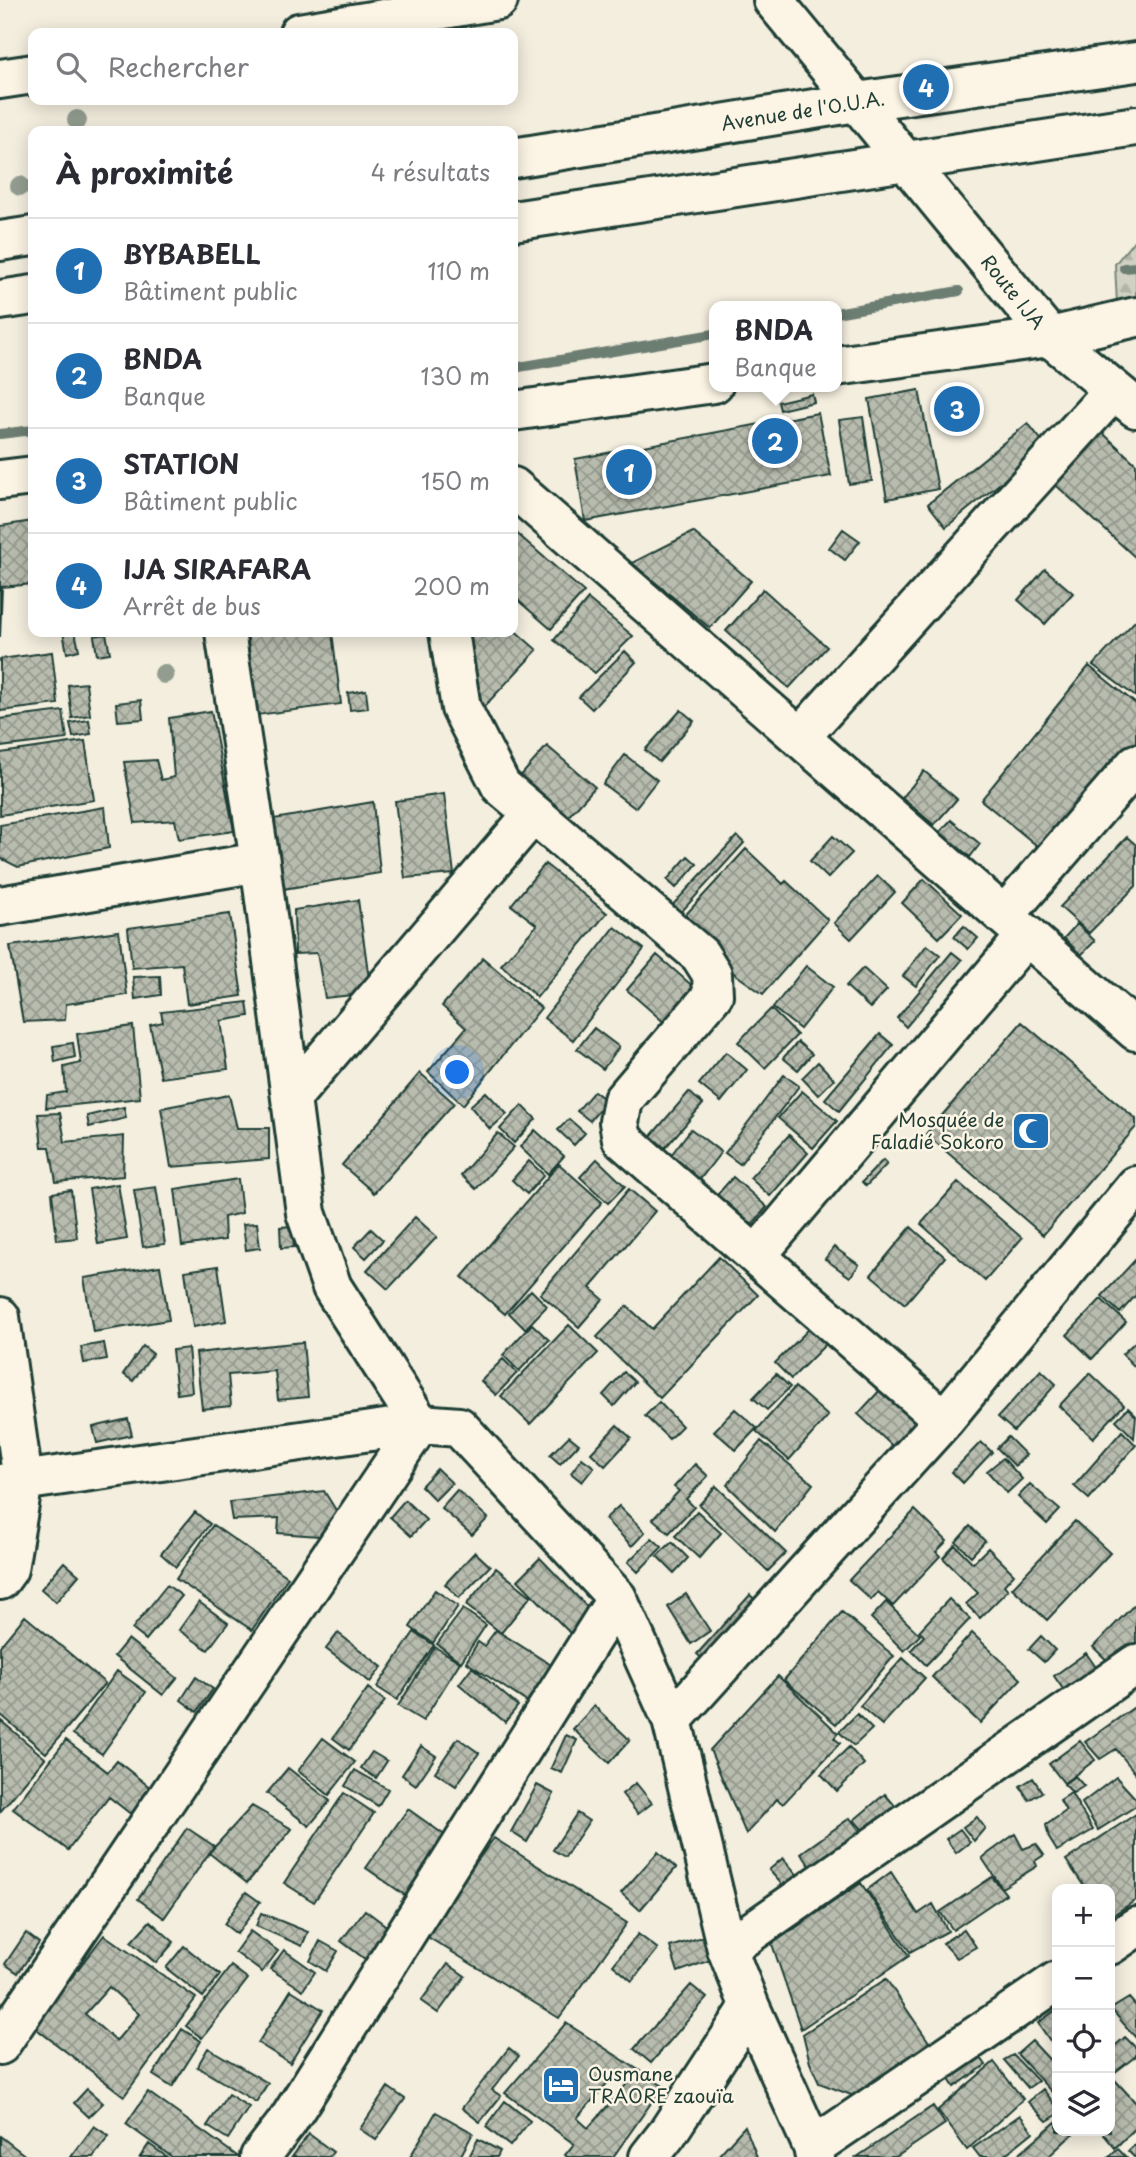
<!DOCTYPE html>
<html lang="fr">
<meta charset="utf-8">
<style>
:root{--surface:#fff;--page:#f7f7f7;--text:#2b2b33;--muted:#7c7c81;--line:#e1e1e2;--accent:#1f6fb2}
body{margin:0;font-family:"Playpen Sans",sans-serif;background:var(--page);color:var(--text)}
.controls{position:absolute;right:21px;bottom:21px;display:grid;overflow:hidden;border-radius:14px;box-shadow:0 4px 18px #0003}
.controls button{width:63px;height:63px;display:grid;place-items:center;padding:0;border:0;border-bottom:2px solid var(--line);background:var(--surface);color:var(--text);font:35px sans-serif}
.you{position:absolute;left:458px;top:1073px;width:24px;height:24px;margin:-18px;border:5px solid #fff;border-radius:50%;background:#1a73e8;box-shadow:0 0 0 10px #1a73e833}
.badge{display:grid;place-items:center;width:46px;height:46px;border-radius:50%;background:var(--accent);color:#fff;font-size:23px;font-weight:700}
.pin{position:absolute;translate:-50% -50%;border:4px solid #fff;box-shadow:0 2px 7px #0006}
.popup{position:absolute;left:709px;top:301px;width:133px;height:91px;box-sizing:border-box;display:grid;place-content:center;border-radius:14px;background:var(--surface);filter:drop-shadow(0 2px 5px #0005);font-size:23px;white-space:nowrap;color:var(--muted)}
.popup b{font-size:26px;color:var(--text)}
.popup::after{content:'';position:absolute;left:50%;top:100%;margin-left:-14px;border:14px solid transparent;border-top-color:var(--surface)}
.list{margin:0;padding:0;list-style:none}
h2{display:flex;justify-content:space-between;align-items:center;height:91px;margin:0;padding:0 28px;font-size:30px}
h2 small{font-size:23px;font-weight:400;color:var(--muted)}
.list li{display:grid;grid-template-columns:46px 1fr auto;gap:21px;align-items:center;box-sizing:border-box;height:105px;padding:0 28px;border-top:2px solid var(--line)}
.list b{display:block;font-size:26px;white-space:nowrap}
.list p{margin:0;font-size:23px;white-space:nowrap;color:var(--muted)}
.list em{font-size:23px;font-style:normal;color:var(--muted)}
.icon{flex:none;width:38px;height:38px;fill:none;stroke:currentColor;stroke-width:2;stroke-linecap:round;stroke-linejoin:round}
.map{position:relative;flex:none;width:1136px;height:2157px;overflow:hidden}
.search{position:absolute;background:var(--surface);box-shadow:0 4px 18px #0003;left:28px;top:28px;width:490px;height:77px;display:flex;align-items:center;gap:18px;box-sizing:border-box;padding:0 24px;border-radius:14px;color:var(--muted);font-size:26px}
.panel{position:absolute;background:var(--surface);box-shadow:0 4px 18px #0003;left:28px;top:126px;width:490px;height:511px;border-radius:14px}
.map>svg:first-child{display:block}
</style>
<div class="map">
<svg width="1136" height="2157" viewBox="0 0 1136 2157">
<defs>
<pattern id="forest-firs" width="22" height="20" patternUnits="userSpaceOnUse" patternTransform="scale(1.75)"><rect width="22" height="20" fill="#d0d1c2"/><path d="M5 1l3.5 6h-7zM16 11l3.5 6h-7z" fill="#b2b4a7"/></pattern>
<pattern id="building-cross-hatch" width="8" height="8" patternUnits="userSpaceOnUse" patternTransform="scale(1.75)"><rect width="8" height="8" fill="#b8bcae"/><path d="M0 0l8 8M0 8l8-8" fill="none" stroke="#959a8e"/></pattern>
</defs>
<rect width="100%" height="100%" fill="#f3eede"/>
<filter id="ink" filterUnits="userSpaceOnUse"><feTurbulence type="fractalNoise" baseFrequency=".0143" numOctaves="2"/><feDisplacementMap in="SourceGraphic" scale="14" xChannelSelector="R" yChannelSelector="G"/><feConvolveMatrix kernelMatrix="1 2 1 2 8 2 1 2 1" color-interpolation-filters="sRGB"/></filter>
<g filter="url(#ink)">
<path fill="url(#forest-firs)" stroke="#78877b" stroke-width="2" d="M1136 238V311L1117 304 1115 264Z"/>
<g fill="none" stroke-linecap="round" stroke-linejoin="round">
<path stroke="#6c7d72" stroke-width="10" d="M1124 268 1136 267
M836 313 959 291
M513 368 714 334
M0 434 33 430"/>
</g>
<path fill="url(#building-cross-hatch)" stroke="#1f3d34" stroke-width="2" fill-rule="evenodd" d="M919 390 938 489 887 499 869 399Z
M812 394 814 402 780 410 778 402Z
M818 413 831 476 585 521 575 459Z
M863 417 872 481 849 484 839 420Z
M1028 423 1046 446 946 527 928 504Z
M1093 424 1136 464V558L1048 478Z
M33 521V584L2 587 0 637V526Z
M843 529 860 541 845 560 829 548Z
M513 530 584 592 551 629 513 596Z
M693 532 751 581 710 628 632 563Z
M1045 569 1073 593 1045 624 1018 600Z
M763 589 827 647 789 688 726 631Z
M588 599 633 636 595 673 554 640Z
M1136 620V697L1093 665Z
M513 629 537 650 482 709 469 633 513 632Z
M63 632H75L79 650 67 653Z
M247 632H332L341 704 257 715Z
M106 634 110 653 97 655 94 636Z
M625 651 636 662 592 709 579 697Z
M52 652 58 704 0 711V659Z
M1089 666 1136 704V742L1041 849 981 800Z
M86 683 90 715 72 718 68 685Z
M366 690 368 708 350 710 348 693Z
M141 700 143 719 118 721 116 703Z
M681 710 694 721 659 762 645 750Z
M63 711 67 739 0 747V719Z
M211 711 234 831 179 839 175 820 135 823 124 762 156 760 161 780 174 777 169 718Z
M89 720 91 734 73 737 70 723Z
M85 741 94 800 0 815V753Z
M547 746 595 787 565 820 518 779Z
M625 755 657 780 635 808 603 784Z
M924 771 957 799 934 825 902 798Z
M444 794 454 874 405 878 395 801Z
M373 802 380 873 283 889 274 819Z
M105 807 109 848 18 867 0 858V825Z
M951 820 980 844 970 857 940 832Z
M737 836 744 843 673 921 666 912Z
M833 836 852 853 828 878 810 861Z
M1127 837 1136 845V886L1089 933 1060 907Z
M746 849 783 884 786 881 828 920 763 994 718 962 678 923Z
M688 856 697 864 676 888 667 880Z
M545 864 607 913 537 997 501 965 537 925 511 905Z
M878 876 895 892 851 939 834 923Z
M924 879 962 914 939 938 902 903Z
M358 900 371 993 325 998 317 953 295 954 294 910Z
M230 914 242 996 187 1004 182 964 132 968 128 928Z
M1077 924 1095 941 1081 955 1064 938Z
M964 926 978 938 968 949 954 937Z
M615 927 644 949 573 1040 544 1018Z
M119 931 127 995 66 1004 65 1020 23 1022 10 946Z
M927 945 940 955 916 986 903 976Z
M952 952 962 960 906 1027 897 1018Z
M657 955 704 996 674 1031 627 990Z
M483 958 541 1008 463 1105 428 1072 466 1028 442 1006Z
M806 966 833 987 800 1029 773 1008Z
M863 968 887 990 870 1008 846 986Z
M160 976 161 995 135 999 133 977Z
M957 986 965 992 935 1026 928 1020Z
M247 1002 249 1016 221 1021 228 1069 161 1078 150 1025 163 1022 161 1012Z
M771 1009 797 1035 765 1068 738 1042Z
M1022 1022 1136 1119V1127L1043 1235 926 1134Z
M133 1026 140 1098 46 1108 47 1095 66 1092 64 1067 81 1063 77 1034Z
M594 1028 619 1047 603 1069 577 1049Z
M880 1034 893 1045 839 1111 825 1099Z
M798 1042 812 1054 798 1070 783 1058Z
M73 1043 75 1057 55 1062 53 1046Z
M726 1052 747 1070 721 1102 699 1084Z
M818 1062 834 1079 818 1095 802 1078Z
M420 1073 454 1103 374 1193 342 1165Z
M784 1075 799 1086 740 1164 725 1153Z
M594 1091 607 1101 590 1121 577 1111Z
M802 1091 837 1121 813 1148 778 1118Z
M486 1092 507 1114 490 1129 470 1106Z
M689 1092 703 1104 665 1148 651 1136Z
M229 1095 237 1128H269V1159L171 1167 161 1108Z
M522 1105 536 1119 514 1143 500 1129Z
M124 1107 126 1118 89 1127 87 1116Z
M60 1113 65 1142 124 1136 123 1176 56 1182 50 1147H42L38 1114Z
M569 1119 585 1133 574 1145 558 1130Z
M691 1129 721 1152 698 1182 668 1159Z
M535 1130 564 1156 548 1174 520 1147Z
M498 1133 514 1147 476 1189 461 1175Z
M789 1135 808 1153 770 1196 750 1178Z
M597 1159 625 1186 608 1203 580 1177Z
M883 1160 887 1164 866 1186 862 1182Z
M529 1161 544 1175 527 1194 512 1180Z
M559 1164 602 1202 505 1314 462 1277Z
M733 1177 767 1207 752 1225 717 1195Z
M238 1179 242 1213 224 1217 225 1240 182 1246 175 1189Z
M958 1182 1022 1238 985 1281 921 1224Z
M118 1184 127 1239 98 1244 89 1189Z
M156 1187 165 1244 143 1247 134 1190Z
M629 1189 655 1211 590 1288 603 1299 579 1327 540 1294Z
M71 1190 77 1238 57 1240 52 1193Z
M415 1217 437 1237 388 1289 367 1270Z
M257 1223 260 1248 246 1250 243 1224Z
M292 1226 294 1247 281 1248 280 1227Z
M911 1227 945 1257 905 1304 871 1275Z
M371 1229 383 1240 366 1258 354 1247Z
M834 1247 859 1265 850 1277 825 1259Z
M719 1257 758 1295 660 1398 597 1337 627 1306 652 1329Z
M1136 1259V1295L1120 1313 1102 1296Z
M160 1266 169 1320 93 1332 84 1278Z
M218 1266 226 1321 193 1327 185 1271Z
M531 1290 547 1306 525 1329 509 1313Z
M1101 1299 1126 1322 1092 1359 1067 1335Z
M532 1324 549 1340 519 1371 503 1355Z
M569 1325 598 1353 530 1424 501 1396Z
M811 1327 827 1343 791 1379 775 1363Z
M1136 1341V1368L1122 1354Z
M303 1342 308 1397 278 1400 275 1371 228 1375 231 1406 202 1409 196 1353Z
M104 1343 107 1359 84 1363 81 1347Z
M143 1346 153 1354 133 1381 123 1374Z
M188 1348 192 1392 177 1394 172 1350Z
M503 1359 517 1373 496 1395 481 1381Z
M1041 1370 1056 1384 1014 1431 998 1417Z
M624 1372 635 1382 614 1406 603 1395Z
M1090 1373 1124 1405 1093 1438 1059 1406Z
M776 1374 790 1387 767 1410 753 1398Z
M795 1387 828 1416 789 1460 756 1431Z
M882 1388 926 1428 902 1455 858 1414Z
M659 1402 682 1426 669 1439 645 1416Z
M1128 1408 1136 1416 1134 1438 1116 1420Z
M735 1409 757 1428 736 1450 714 1431Z
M128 1419 132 1435 97 1443 93 1427Z
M617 1425 631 1438 605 1466 591 1453Z
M1122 1431 1136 1445 1089 1499 1074 1486Z
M569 1436 579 1444 560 1464 550 1455Z
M1008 1437 1026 1455 1015 1466 997 1448Z
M761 1441 813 1484 775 1532 727 1485Z
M981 1442 992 1452 963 1483 952 1472Z
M582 1458 594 1467 582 1482 571 1473Z
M1003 1458 1022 1479 1007 1493 987 1471Z
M695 1464 708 1476 686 1499 694 1507 669 1533 653 1519 679 1491 674 1487Z
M437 1469 452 1483 435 1500 421 1486Z
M1030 1484 1060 1510 1047 1524 1018 1497Z
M716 1486 786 1553 768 1571 699 1505Z
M457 1490 488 1518 472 1535 441 1508Z
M324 1491 339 1515 319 1536 278 1533 279 1518 232 1520 229 1502Z
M405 1500 426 1520 411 1536 390 1517Z
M619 1506 645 1532 632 1546 605 1519Z
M915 1510 947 1541 936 1552 940 1556 893 1606 878 1592 871 1600 849 1580Z
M697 1511 721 1533 699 1558 675 1536Z
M195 1512 210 1524 176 1567 161 1554Z
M1075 1521 1110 1553 1047 1620 1012 1588Z
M213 1525 288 1577 252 1630 176 1579Z
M970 1526 985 1541 971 1556 956 1542Z
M652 1538 662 1547 638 1572 628 1562Z
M672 1542 688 1558 674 1573 657 1556Z
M955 1545 973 1563 988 1548 1014 1574 1004 1585 1008 1590 980 1618 966 1604 978 1593 943 1558Z
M475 1552 490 1566 459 1598 445 1584Z
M540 1558 594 1614 572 1635 518 1580Z
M64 1562 79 1575 56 1602 41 1589Z
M496 1568 531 1596 501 1633 466 1605Z
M167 1585 182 1596 146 1640 132 1629Z
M435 1590 458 1606 433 1643 410 1627Z
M686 1594 710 1631 691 1644 668 1607Z
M750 1595 764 1608 711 1667 697 1654Z
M949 1599 970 1619 926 1665 911 1650 924 1636 919 1631Z
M199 1602 228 1623 208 1650 179 1630Z
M886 1602 920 1635 904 1651 871 1618Z
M1134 1605 1136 1606V1646L1115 1668 1093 1647Z
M463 1609 486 1625 461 1662 437 1644Z
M842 1612 894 1656 836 1724 784 1680Z
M25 1616 105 1683 46 1753 0 1714V1646Z
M496 1630 551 1665 527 1702 466 1662 478 1642 484 1646Z
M414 1632 434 1645 397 1700 377 1687Z
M338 1633 382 1667 370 1682 326 1649Z
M972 1633 1021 1679 980 1723 932 1677Z
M1041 1636 1055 1650 1044 1662 1029 1649Z
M128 1639 177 1678 163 1695 114 1656Z
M435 1647 460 1662 423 1721 398 1706Z
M1086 1653 1102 1676 1070 1699 1054 1676Z
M903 1658 925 1678 882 1725 860 1706Z
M472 1667 518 1706 505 1722 459 1684Z
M117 1671 146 1692 102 1754 73 1734Z
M778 1676 838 1733 834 1738 840 1743 783 1804 777 1799 746 1834 710 1750Z
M196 1677 213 1689 197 1712 181 1700Z
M368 1688 385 1701 349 1750 333 1738Z
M594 1706 630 1740 609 1763 573 1729Z
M1136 1706V1774L1116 1749 1100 1759 1085 1742Z
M857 1714 872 1729 854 1746 839 1732Z
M0 1720 45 1758 0 1812Z
M566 1735 577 1740 562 1773 551 1768Z
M323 1738 355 1762 329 1795 298 1771Z
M458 1738 479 1753 456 1786 435 1772Z
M66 1740 108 1772 117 1761 152 1789 132 1815 109 1797 68 1850 13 1809Z
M1080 1741 1095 1760 1064 1783 1049 1764Z
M421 1746 436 1756 416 1785 402 1775Z
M849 1747 864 1764 837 1791 821 1774Z
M372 1752 387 1761 376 1778 361 1768Z
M288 1768 330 1801 309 1826 267 1793Z
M355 1770 388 1789 378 1806 345 1786Z
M1075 1776 1084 1786 1073 1793 1064 1784Z
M1116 1777 1136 1799V1806L1098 1830 1082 1803Z
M1033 1778 1042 1792 1029 1800 1020 1786Z
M636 1783 652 1803 638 1814 622 1794Z
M537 1785 554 1794 527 1842 511 1832Z
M344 1793 374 1813 314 1902 284 1883Z
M1071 1793 1093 1830 1057 1851 1049 1838 1046 1825 1066 1811 1060 1800Z
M885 1794 901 1813 870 1839 854 1820Z
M252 1806 292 1829 247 1883 209 1853Z
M408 1809 450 1839 409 1898 366 1868Z
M577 1813 589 1821 565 1857 553 1850Z
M1136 1814V1900L1110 1917V1889H1086L1066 1860Z
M977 1817 985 1828 974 1841 963 1827Z
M850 1818 866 1839 817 1876 801 1853Z
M187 1828 214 1846 164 1918 138 1899Z
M960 1829 970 1842 956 1853 946 1839Z
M1015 1834 1023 1849 1036 1844 1044 1855 1035 1861 1037 1866 1002 1888 982 1858Z
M494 1838 627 1923 559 2018 423 1934Z
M658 1852 676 1868 640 1910 621 1893Z
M783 1858 800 1878 787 1890 769 1870Z
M891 1872 918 1914 933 1904 948 1931 910 1952 867 1890Z
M992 1877 1006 1894 953 1930 940 1912Z
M861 1883 909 1956 801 2029 772 1944Z
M246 1892 260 1902 237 1934 224 1924Z
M365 1910 389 1928 365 1959 341 1941Z
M261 1913 308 1932 302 1946 256 1926Z
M150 1921 174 1942 156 1963 131 1942Z
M964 1929 976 1947 957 1958 943 1943Z
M250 1931 278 1951 262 1972 235 1952Z
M26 1933 39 1943 18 1973 5 1964Z
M638 1934 658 1949 632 1981 613 1965Z
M104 1935 196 1998 124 2096 34 2027ZM109 1987 139 2014 116 2041 85 2014Z
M708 1935 716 1958 678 1972 670 1947Z
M320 1941 338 1951 326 1971 310 1961Z
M184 1946 220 1975 203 1997 166 1968Z
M284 1950 315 1972 303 1990 270 1969Z
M448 1964 465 1976 438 2013 421 2001Z
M231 1966 248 1979 202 2038 186 2026Z
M886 1979 929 2042 870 2094 854 2096 819 2083 810 2063 803 2034Z
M691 1985 707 1998 651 2063 634 2049Z
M291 1990 323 2010 290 2063 258 2043Z
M1129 1998 1136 2006V2038L1111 2009Z
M1057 2009V2051L1038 2023Z
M566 2023 663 2086 613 2157H567L565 2155 574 2144 505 2093ZM616 2073 627 2084 588 2128 577 2118Z
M182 2029 201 2041 172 2087 153 2075Z
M1125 2037 1136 2048V2056L1110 2076V2050Z
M1032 2041 1057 2068V2098L1017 2054Z
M208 2048 268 2083 256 2102 197 2067Z
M509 2048 519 2056 492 2090 501 2096 480 2122 462 2108Z
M979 2055 986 2065 954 2087 947 2076Z
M1013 2055 1038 2081 1028 2088 1004 2060Z
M994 2062 1023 2099 967 2150 938 2110Z
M1115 2080 1136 2103V2128L1115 2148 1101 2131H1110V2084Z
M388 2087 405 2099 376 2140 360 2129Z
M87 2089 103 2103 89 2117 74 2103Z
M1043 2089 1057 2107V2115L1047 2121 1028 2102Z
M148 2092 237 2156V2157H172L126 2124Z
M228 2094 249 2107 228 2139 207 2126Z
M505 2101 530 2121 510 2146 486 2127Z
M933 2106 945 2124 896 2157H857Z
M436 2112 473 2133 460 2157H410Z
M1020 2115 1033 2132 1002 2157H980L973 2148Z
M1057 2121V2131H1076L1048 2157H1015Z
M94 2126 109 2136 93 2157H71Z
M745 2126 757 2157H717Z
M309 2134 333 2152 329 2157H292Z
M0 2136 27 2157H0Z
M478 2139 500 2151 497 2157H469Z
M149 2144 167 2157H140Z
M1136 2144V2157H1134L1128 2151Z
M1118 2149 1126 2157H1109Z"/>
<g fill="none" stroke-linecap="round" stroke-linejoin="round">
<defs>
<path id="minor" d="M299 33 498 0
M0 79 33 74
M857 102 1050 337 1136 408
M836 366 1050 337 1136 317
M513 411 714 383
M0 480 33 476
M513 487 1136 1031
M225 632 260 862 306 1213 332 1287 420 1424
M449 632 461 708 501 786 700 955 712 974 713 995 623 1100 619 1122 622 1139 944 1420
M800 737 1114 390
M0 906 260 862
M1004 916 1136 764
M291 1098 533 814
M756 1256 1027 935
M0 1317 23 1481 8 1569 0 1580
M0 1484 420 1424 459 1427 617 1598 672 1720 727 1949 750 2007 813 2147 815 2157
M672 1720 944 1420 1136 1186
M1110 1945 1136 1927
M727 1949 1136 1664
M0 2045 420 1424
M813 2147 1057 1981
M260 2157 288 2121 617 1598
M649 2157 667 2134 750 2007"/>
<path id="major" d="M773 0 857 102"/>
<path id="highway" d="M513 158 857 102 1136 62
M513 221 1136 126
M0 241 33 236
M0 300 33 295"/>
</defs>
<use href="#minor" stroke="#1f3d34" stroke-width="44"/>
<use href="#major" stroke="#1f3d34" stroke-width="44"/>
<use href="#highway" stroke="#1f3d34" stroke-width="44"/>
<use href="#minor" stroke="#fcf5e5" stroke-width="38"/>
<use href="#major" stroke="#fcf5e5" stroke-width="38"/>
<use href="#highway" stroke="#fcf5e5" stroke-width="38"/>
</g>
<g fill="#929d90">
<circle cx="77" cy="120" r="10"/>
<circle cx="20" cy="186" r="10"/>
<circle cx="164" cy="674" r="10"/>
</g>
</g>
<defs>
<symbol id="mosque-square" viewBox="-11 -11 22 22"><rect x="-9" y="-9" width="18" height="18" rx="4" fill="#1f6fb2" stroke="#fcf5e5"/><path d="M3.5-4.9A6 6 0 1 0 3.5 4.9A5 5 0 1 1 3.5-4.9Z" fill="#fff"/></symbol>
<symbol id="hotel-square" viewBox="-11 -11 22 22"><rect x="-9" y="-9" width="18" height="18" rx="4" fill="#1f6fb2" stroke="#fcf5e5"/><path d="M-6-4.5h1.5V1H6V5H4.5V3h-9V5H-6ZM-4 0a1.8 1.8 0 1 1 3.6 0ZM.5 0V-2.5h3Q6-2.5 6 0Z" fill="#fff"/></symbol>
</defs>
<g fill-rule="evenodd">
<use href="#mosque-square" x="1009" y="1109" width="44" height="44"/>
<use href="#hotel-square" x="539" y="2063" width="44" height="44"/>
</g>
<g text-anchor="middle" stroke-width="5" stroke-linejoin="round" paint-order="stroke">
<g font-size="19" fill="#1f3d34" stroke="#fcf5e5">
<text transform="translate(803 111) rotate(-9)" y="7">Avenue de l'O.U.A.</text>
<text transform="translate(1013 292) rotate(51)" y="7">Route IJA</text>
</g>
<g font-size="19" fill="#1f3d34" stroke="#fcf5e5" text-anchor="end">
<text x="1004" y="1127">Mosquée de<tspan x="1004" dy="22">Faladié Sokoro</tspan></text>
<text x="588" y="2081" text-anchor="start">Ousmane<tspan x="588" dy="22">TRAORE zaouïa</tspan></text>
</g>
</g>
</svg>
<div class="controls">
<button>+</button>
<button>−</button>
<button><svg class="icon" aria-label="locate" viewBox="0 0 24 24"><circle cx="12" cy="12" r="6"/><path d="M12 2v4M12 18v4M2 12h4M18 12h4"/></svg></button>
<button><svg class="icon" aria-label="layers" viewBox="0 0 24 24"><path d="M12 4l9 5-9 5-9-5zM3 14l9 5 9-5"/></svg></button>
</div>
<div class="you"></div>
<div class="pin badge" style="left:629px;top:472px">1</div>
<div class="pin badge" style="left:775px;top:441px">2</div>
<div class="popup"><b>BNDA</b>Banque</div>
<div class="pin badge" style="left:957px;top:409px">3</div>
<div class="pin badge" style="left:926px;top:87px">4</div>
<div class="search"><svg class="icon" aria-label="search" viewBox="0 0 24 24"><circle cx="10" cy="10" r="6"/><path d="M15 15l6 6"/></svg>Rechercher</div>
<section class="panel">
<h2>À proximité<small>4 résultats</small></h2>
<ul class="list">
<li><span class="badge">1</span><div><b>BYBABELL</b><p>Bâtiment public</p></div><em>110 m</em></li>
<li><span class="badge">2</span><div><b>BNDA</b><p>Banque</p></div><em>130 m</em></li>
<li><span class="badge">3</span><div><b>STATION</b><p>Bâtiment public</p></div><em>150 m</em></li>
<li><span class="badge">4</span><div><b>IJA SIRAFARA</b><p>Arrêt de bus</p></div><em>200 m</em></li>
</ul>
</section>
</div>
